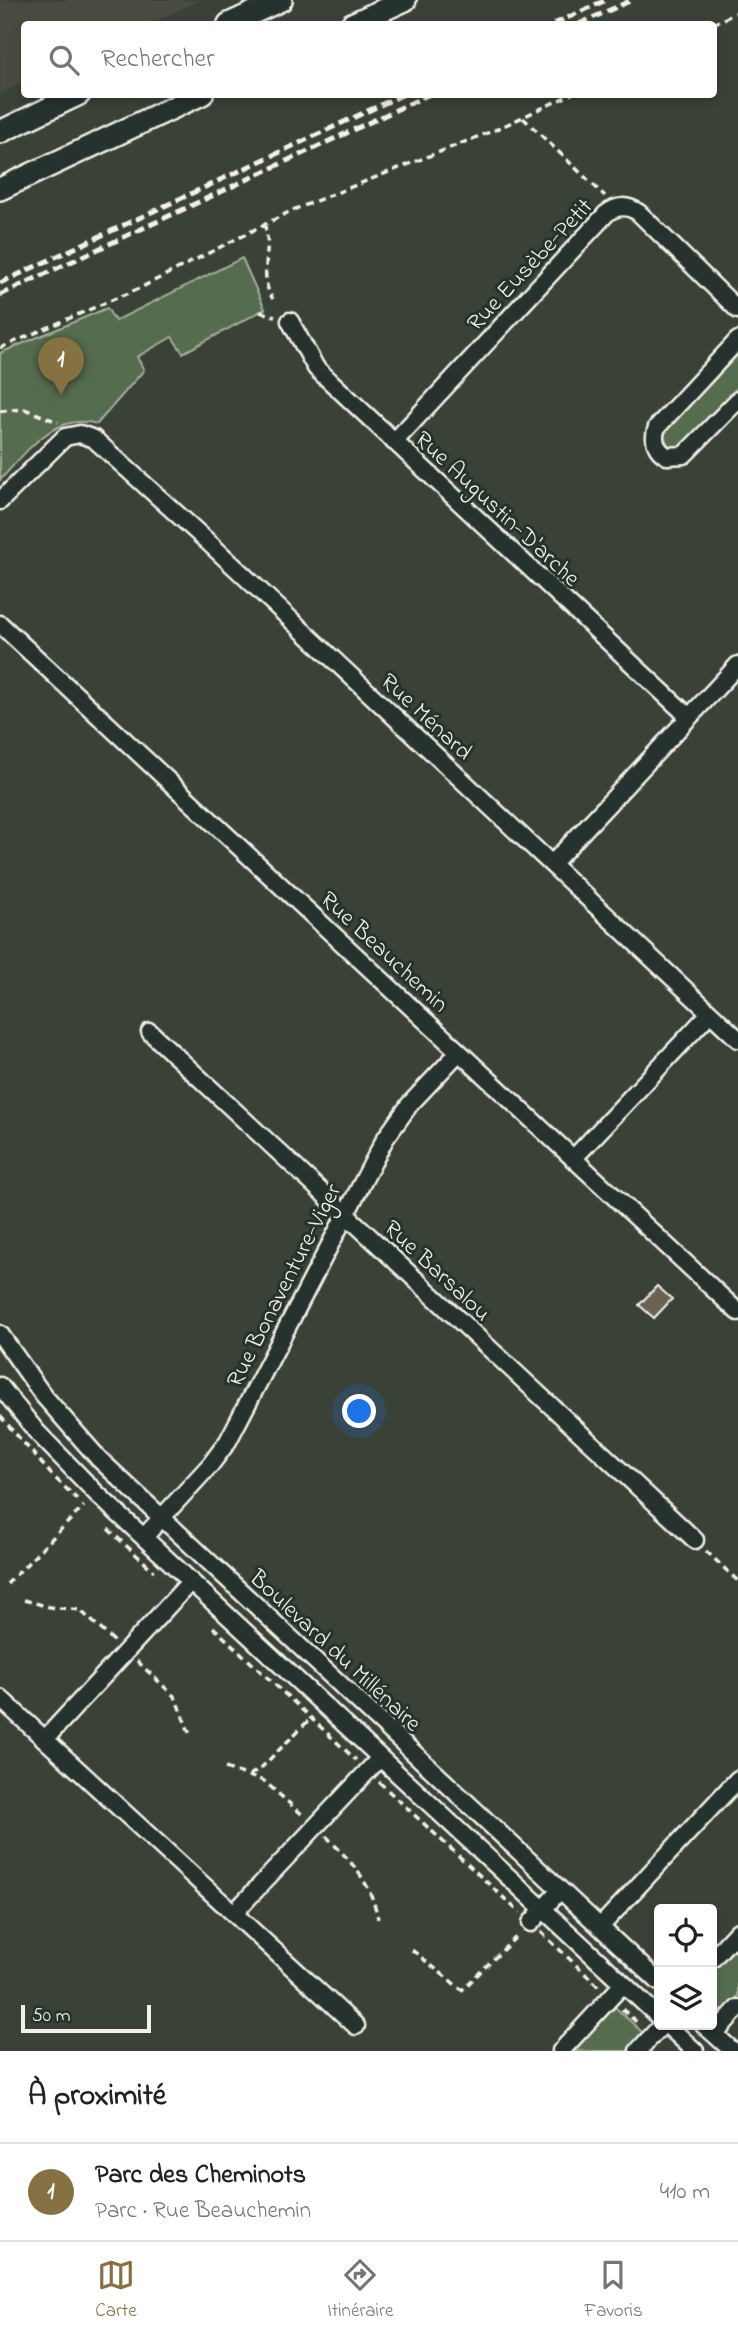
<!DOCTYPE html>
<html lang="fr">
<meta charset="utf-8">
<style>
:root{--surface:#fff;--page:#f6f6f6;--text:#222;--muted:#767676;--line:#e0e0e0;--accent:#857141}
body{margin:0;font-family:"Indie Flower",sans-serif;background:var(--page);color:var(--text)}
.controls{position:absolute;right:21px;bottom:21px;display:grid;overflow:hidden;border-radius:7px;box-shadow:0 4px 10px #0003}
.controls button{width:63px;height:63px;display:grid;place-items:center;padding:0;border:0;border-bottom:2px solid var(--line);background:var(--surface);color:var(--text);font:35px sans-serif}
.scale{position:absolute;left:21px;bottom:18px;width:130px;box-sizing:border-box;padding-left:7px;border:4px solid #f4f1e8;border-top:0;font-size:19px;line-height:24px;white-space:nowrap;color:#f4f1e8;-webkit-text-stroke:5px #26332d;paint-order:stroke}
.you{position:absolute;left:360px;top:1412px;width:24px;height:24px;margin:-18px;border:5px solid #fff;border-radius:50%;background:#1a73e8;box-shadow:0 0 0 10px #1a73e833}
.badge{display:grid;place-items:center;width:46px;height:46px;border-radius:50%;background:var(--accent);color:#fff;font-size:23px;font-weight:700}
.pin{position:absolute;translate:-50% -58px;filter:drop-shadow(0 2px 4px #0008)}
.pin::after{content:'';position:absolute;top:37px;width:24px;height:21px;background:inherit;clip-path:polygon(0 0,100% 0,50% 100%)}
.list{margin:0;padding:0;list-style:none}
h2{display:flex;justify-content:space-between;align-items:center;height:91px;margin:0;padding:0 28px;font-size:30px}
h2 small{font-size:23px;font-weight:400;color:var(--muted)}
.list li{display:grid;grid-template-columns:46px 1fr auto;gap:21px;align-items:center;box-sizing:border-box;height:98px;padding:0 28px;border-top:2px solid var(--line)}
.list b{display:block;font-size:26px;white-space:nowrap}
.list p{margin:0;font-size:23px;white-space:nowrap;color:var(--muted)}
.list em{font-size:23px;font-style:normal;color:var(--muted)}
.icon{flex:none;width:38px;height:38px;fill:none;stroke:currentColor;stroke-width:2;stroke-linecap:round;stroke-linejoin:round}
.map{position:relative;flex:none;width:738px;height:2051px;overflow:hidden}
.search{position:absolute;background:var(--surface);box-shadow:0 4px 10px #0003;left:21px;right:21px;top:21px;height:77px;display:flex;align-items:center;gap:18px;box-sizing:border-box;padding:0 24px;border-radius:7px;color:var(--muted);font-size:26px}
.sheet{height:189px;background:var(--surface)}
nav{display:flex;justify-content:space-around;align-items:center;box-sizing:border-box;height:98px;border-top:2px solid var(--line);background:var(--surface);font-size:19px;color:var(--muted)}
nav a{display:grid;justify-items:center;gap:4px}
nav .on{color:var(--accent)}
.map>svg:first-child{display:block}
</style>
<div class="map">
<svg width="738" height="2051" viewBox="0 0 738 2051">
<rect width="100%" height="100%" fill="#3a4238"/>
<filter id="ink" filterUnits="userSpaceOnUse"><feTurbulence type="fractalNoise" baseFrequency=".0143" numOctaves="2"/><feDisplacementMap in="SourceGraphic" scale="14" xChannelSelector="R" yChannelSelector="G"/><feConvolveMatrix kernelMatrix="1 2 1 2 8 2 1 2 1" color-interpolation-filters="sRGB"/></filter>
<g filter="url(#ink)">
<path fill="#484c40" d="M0 0H201L149 24H24V82L0 94Z"/>
<path fill="#576c4f" stroke="#a6ae9c" stroke-width="2" d="M242 258 265 309 183 353 172 337 137 357 144 370 97 424C53 412 27 452 0 480V353L107 308 115 321Z
M738 354V387L683 445 677 447 668 445 664 436 667 429Z
M738 1944V1996L727 2008 717 2013 712 2008V1972Z
M615 2007 642 2032 627 2051H571Z"/>
<path fill="#6a6452" stroke="#f4f1e8" stroke-width="2" d="M657 1286 672 1299 654 1318 639 1305Z"/>
<g fill="none" stroke-linecap="round" stroke-linejoin="round">
<defs>
<path id="minor" d="M290 321 316 368 689 717
M738 340 657 427C652 440 656 450 667 456L684 455 738 400
M394 442 606 214C617 205 628 205 639 213L738 310
M0 501 65 437 80 434 94 439 207 541 738 1039
M0 624 738 1312
M552 864 738 665
M150 1032 695 1540
M573 1159 710 1013
M0 1334 43 1395 99 1459 659 1982
M0 1386 36 1431 97 1494 659 2017
M144 1537 211 1464 228 1441 385 1139 410 1104 459 1052
M0 1698 356 2026
M45 1739 191 1581
M234 1913 380 1758
M531 1923 560 1890
M600 1927 738 1779
M712 1959 738 1931
M667 2025 695 2051
M704 2025 733 2051
M714 2034 738 2008
M561 2051 623 1984
M638 2051 662 2025"/>
<path id="major" d="M229 24 281 0
M352 24 405 0
M0 132 79 94
M0 189 202 94"/>
</defs>
<use href="#minor" stroke="#f4f1e8" stroke-width="21"/>
<use href="#major" stroke="#f4f1e8" stroke-width="26"/>
<path stroke="#f4f1e8" stroke-width="3.5" stroke-dasharray="7 5" stroke-linecap="butt" d="M713 24 738 12
M523 118 605 196
M264 224C274 248 257 276 273 299
M260 312 275 316
M0 348 140 288 293 210 495 130 572 94
M0 411 24 409 58 422
M0 1416 52 1475 77 1499
M108 1529 154 1571
M706 1551 738 1581
M7 1584 84 1506
M24 1600 50 1607 80 1610 115 1642
M213 1627 356 1760
M137 1661 175 1697 191 1737
M225 1768 264 1781 305 1817
M250 1775 262 1767 311 1718
M379 1782 520 1913
M326 1836C353 1864 370 1880 378 1919
M541 1932 599 1987
M412 1950 462 1990 519 1934
M622 2009 640 2025"/>
<use href="#minor" stroke="#26332d" stroke-width="16"/>
<use href="#major" stroke="#26332d" stroke-width="21"/>
<path stroke="#f4f1e8" stroke-width="5" stroke-dasharray="10 5" stroke-linecap="butt" d="M554 24 606 0
M579 24 632 0
M0 283 404 94
M0 295 430 94"/>
</g>
</g>
<g text-anchor="middle" stroke-width="6" stroke-linejoin="round" paint-order="stroke">
<g font-size="24" fill="#f4f1e8" stroke="#26332d">
<text transform="translate(529 264) rotate(-47)" y="8">Rue Eusèbe-Petit</text>
<text transform="translate(498 508) rotate(43)" y="8">Rue Augustin-D'arche</text>
<text transform="translate(427 716) rotate(43)" y="8">Rue Ménard</text>
<text transform="translate(385 951) rotate(43)" y="8">Rue Beauchemin</text>
<text transform="translate(438 1270) rotate(43)" y="8">Rue Barsalou</text>
<text transform="translate(283 1285) rotate(-63)" y="8">Rue Bonaventure-Viger</text>
<text transform="translate(336 1650) rotate(43)" y="8">Boulevard du Millénaire</text>
</g>
</g>
</svg>
<div class="controls">
<button><svg class="icon" aria-label="locate" viewBox="0 0 24 24"><circle cx="12" cy="12" r="6"/><path d="M12 2v4M12 18v4M2 12h4M18 12h4"/></svg></button>
<button><svg class="icon" aria-label="layers" viewBox="0 0 24 24"><path d="M12 4l9 5-9 5-9-5zM3 14l9 5 9-5"/></svg></button>
</div>
<div class="scale">50 m</div>
<div class="you"></div>
<div class="pin badge" style="left:61px;top:395px">1</div>
<div class="search"><svg class="icon" aria-label="search" viewBox="0 0 24 24"><circle cx="10" cy="10" r="6"/><path d="M15 15l6 6"/></svg>Rechercher</div>
</div>
<section class="sheet">
<h2>À proximité<small></small></h2>
<ul class="list">
<li><span class="badge">1</span><div><b>Parc des Cheminots</b><p>Parc · Rue Beauchemin</p></div><em>410 m</em></li>
</ul>
</section>
<nav>
<a class="on"><svg class="icon" aria-label="map" viewBox="0 0 24 24"><path d="M3 6l6-2 6 2 6-2v14l-6 2-6-2-6 2zM9 4v14M15 6v14"/></svg>Carte</a>
<a><svg class="icon" aria-label="directions" viewBox="0 0 24 24"><path d="M12 3l9 9-9 9-9-9zM9 14v-3h6M13 9l2 2-2 2"/></svg>Itinéraire</a>
<a><svg class="icon" aria-label="saved" viewBox="0 0 24 24"><path d="M7 4h10v16l-5-4-5 4z"/></svg>Favoris</a>
</nav>
